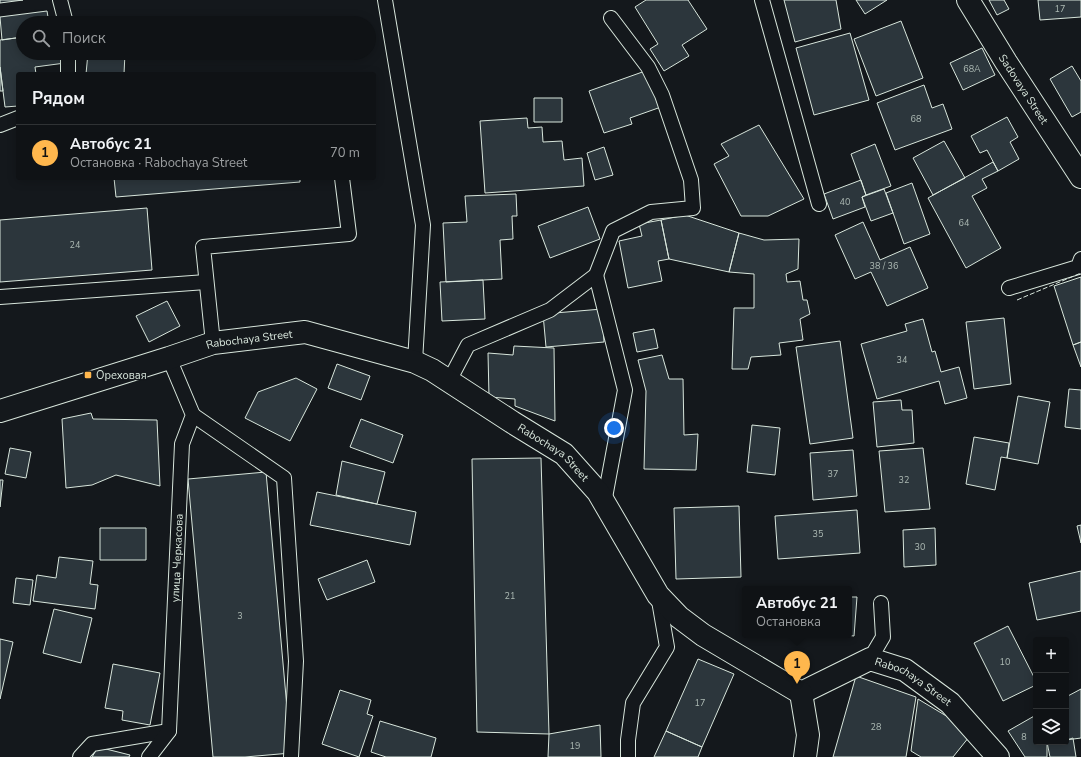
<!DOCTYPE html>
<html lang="ru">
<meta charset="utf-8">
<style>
:root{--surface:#0f1215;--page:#1d2022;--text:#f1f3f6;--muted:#9b9ea0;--line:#2f3234;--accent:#ffb74d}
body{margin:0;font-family:"Nunito Sans",sans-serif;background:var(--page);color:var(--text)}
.controls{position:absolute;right:12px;bottom:12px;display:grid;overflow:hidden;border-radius:4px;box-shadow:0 2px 10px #0003}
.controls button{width:36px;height:36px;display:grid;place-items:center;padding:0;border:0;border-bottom:1px solid var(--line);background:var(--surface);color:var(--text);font:20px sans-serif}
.you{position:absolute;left:614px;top:428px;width:14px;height:14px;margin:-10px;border:3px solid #fff;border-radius:50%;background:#1a73e8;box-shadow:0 0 0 6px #1a73e833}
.badge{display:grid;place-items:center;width:26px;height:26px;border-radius:50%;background:var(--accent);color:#111;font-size:13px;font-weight:700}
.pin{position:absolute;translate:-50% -33px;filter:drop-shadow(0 1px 2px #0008)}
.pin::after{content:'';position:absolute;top:21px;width:14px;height:12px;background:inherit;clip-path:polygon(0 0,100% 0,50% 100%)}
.popup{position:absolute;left:742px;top:586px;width:110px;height:52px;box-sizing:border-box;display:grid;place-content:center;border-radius:4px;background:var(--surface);filter:drop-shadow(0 1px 3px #0005);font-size:13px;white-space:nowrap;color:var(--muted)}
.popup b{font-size:15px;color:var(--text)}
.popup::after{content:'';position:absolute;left:50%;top:100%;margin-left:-8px;border:8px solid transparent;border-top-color:var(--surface)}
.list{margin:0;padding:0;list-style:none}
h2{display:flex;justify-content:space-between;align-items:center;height:52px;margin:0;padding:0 16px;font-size:17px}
h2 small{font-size:13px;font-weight:400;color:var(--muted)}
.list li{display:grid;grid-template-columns:26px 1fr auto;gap:12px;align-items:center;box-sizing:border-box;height:56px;padding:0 16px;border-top:1px solid var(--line)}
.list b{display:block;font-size:15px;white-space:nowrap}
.list p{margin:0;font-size:13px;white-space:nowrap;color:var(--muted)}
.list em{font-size:13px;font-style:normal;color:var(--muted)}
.icon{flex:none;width:22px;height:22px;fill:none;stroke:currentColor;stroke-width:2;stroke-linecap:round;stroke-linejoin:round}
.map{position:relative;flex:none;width:1081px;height:757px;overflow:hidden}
.search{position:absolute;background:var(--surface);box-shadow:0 2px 10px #0003;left:16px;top:16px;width:360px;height:44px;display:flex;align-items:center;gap:10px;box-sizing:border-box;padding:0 14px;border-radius:22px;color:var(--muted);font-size:15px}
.panel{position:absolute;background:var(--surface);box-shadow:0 2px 10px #0003;left:16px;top:72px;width:360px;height:108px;border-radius:4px}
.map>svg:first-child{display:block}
</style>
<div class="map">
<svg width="1081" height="757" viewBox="0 0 1081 757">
<rect width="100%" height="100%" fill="#14181c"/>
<path fill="#2c363c" stroke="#d8e6dc" d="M0 0H23L0 3Z
M646 0H688L707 29 682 45 689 56 664 71 650 49 658 44 635 7Z
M784 0H836L841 29 795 42Z
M856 0H887L865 14Z
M989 0H1004L1009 9 997 15Z
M1038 0H1081V17L1040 20Z
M47 11 49 23H23V37L2 40 0 17Z
M90 19 127 21V23H90Z
M901 21 923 78 876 96 854 39Z
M850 33 869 100 814 115 796 48Z
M23 37V53H63L65 63 35 67 36 74H18V106L5 107 0 67V40Z
M982 48 995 75 963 90 950 63Z
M88 53H125L124 74H86Z
M1072 66 1081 81V112L1072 117 1050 79Z
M0 67 3 91H0Z
M648 70 661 107 630 118 632 124 604 133 589 91Z
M924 85 932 108 943 104 952 129 895 150 877 103Z
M534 98H562V122H534Z
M1007 117 1018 137 1010 142 1019 159 998 171 987 150 980 153 971 136Z
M527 118 528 128 542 127 543 142 562 141 564 160 582 158 584 186 485 193 480 121Z
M759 125 804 199 768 216H741L714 164 729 156 721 144Z
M944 141 965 178 933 195 913 158Z
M875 144 891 186 866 195 851 154Z
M604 147 613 175 595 180 587 153Z
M993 162 998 171 982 179 987 188 972 196 1001 248 966 268 928 198Z
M114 178H300V182L116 197Z
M861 180 866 195 862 197 865 207 833 219 824 194Z
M912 183 930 234 904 244 886 193Z
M884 189 893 213 871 221 862 197Z
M516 194 517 216H512L513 239 500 240 502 279 446 282 443 223 467 222 465 196Z
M588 207 600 239 550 258 538 226Z
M147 208 152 270 0 282V220Z
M685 215 739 233 729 272 669 259 661 220Z
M661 220 669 259 658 261 662 281 628 288 619 241 642 236 639 224Z
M863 222 880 260 910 247 928 288 887 306 871 272 855 279 835 235Z
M739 233 764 240 799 239 798 269 786 274 787 282 800 281 803 300H807L810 314 800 319 803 340 779 343 781 355 751 357 748 369H732L734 308H754V274L729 272Z
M1081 277V342L1073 345 1054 286Z
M483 280 485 319 442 321 440 282Z
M167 301 180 326 149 342 136 316Z
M602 309 604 342 546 347 543 314Z
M1004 318 1011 384 974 389 966 322Z
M923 319 932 352 935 351 941 372 959 367 967 398 945 404 939 381 877 399 861 344 907 331 905 324Z
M654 329 658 348 637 352 633 333Z
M840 341 853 438 810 444 796 347Z
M1081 342V367L1073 345Z
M514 346 554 348 555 421 515 406V399L489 397 488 353 513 355Z
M662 355 669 379H683L684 435 698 434 696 470 644 469 646 391 638 360Z
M337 364 370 376 361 400 328 388Z
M296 378 317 389 290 441 245 418 258 392Z
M1069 389 1081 390V429L1065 427Z
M1018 396 1050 402 1038 464 1007 458Z
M901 400 902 410H912L914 443 877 447 873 402Z
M91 413 93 419 157 420 160 486 116 475 92 485 66 488 62 419Z
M361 419 403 435 393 463 350 447Z
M752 425 780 428 775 475 747 472Z
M974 437 1009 443 1007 458 1001 457 995 490 966 484Z
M10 448 31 452 26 478 5 474Z
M923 448 930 509 885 512 879 451Z
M853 450 857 496 813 500 810 453Z
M541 458 549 734 477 732 472 459Z
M342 461 385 472 377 504 336 495Z
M266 472 291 753 245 757H213L188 479Z
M0 480H3L0 507Z
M317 492 416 512 410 545 310 525Z
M739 506 741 577 676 579 674 508Z
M857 510 860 553 778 559 775 516Z
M1081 525V543L1077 526Z
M100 528H146V560H100Z
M935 528 936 565 904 567 903 530Z
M59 557 93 561 90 584 98 585 95 609 33 601 37 575 56 578Z
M367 560 375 582 327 600 318 579Z
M1081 571V611L1037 620 1029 583Z
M16 578 33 580 30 605 13 603Z
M849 597H857L854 636 845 635H849Z
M54 609 92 618 81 663 43 653Z
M1008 626 1036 681V685L1003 701 974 643Z
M0 639 13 642 0 699Z
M698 659 734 674 702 747 666 731Z
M113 664 160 673 150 725 122 720 123 711 105 708Z
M856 676 916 697 906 757H833Z
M1081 689V738L1066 740V697Z
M340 690 371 700 367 714 373 716 359 757 322 744Z
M918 699 973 732 953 757H921L911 751Z
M1036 715V742H1050H1047V757H1025L1008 731Z
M380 721 436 738 431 757H386L371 752Z
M600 725 601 757H548L549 734Z
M666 731 702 747 698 757H654Z
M1073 738 1076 757H1050L1047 742H1066V740Z
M98 747 130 755 129 757H92Z"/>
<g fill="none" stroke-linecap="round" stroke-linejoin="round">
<defs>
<g id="service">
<path d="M60 0 66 23"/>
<path d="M385 0 423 225 415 362"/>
<path d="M762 0 819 204"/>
<path d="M68 74V53"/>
<path d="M0 125 18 118"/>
<path d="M596 275 625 390 604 503"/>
<path d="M1009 288 1078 267 1081 259"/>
<path d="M0 297 206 282"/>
<path d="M213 343 203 247 349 234 342 178"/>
<path d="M449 381 468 345 550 310 596 275 613 231 651 212 693 208 691 180 662 95 648 67 611 18"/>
<path d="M193 415 284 478 296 661 291 757"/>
<path d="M870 659 883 637 881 603"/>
<path d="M80 757 92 744 169 731"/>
<path id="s1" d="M149 757 169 731 182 444 193 415 169 358"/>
<path d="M628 757V740L633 703 667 647 658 595"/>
</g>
<g id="minor">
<path id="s2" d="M968 0 1006 62 1081 177"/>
<path id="s3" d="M0 411 169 358 213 343 305 332 415 362 432 370 512 422 564 454 598 492 658 595 679 617 703 635 801 693"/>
<path id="s4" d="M801 693 870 659 905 670 950 703 998 757"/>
<path d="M801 693 808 735 805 757"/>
</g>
</defs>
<use href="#service" stroke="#d8e6dc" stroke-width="16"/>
<use href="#minor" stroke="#d8e6dc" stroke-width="24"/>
<use href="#service" stroke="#14181c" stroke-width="14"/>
<use href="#minor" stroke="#14181c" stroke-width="22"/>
<path stroke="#d8e6dc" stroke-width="1" stroke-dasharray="5 2" stroke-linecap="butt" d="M1017 300 1081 273"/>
</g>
<rect fill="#ffb74d" stroke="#14181c" stroke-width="1.5" x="84" y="371" width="8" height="8" rx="2"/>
<g text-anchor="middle" stroke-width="3" stroke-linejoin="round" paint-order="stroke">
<g font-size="9" fill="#adbab4">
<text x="1060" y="12">17</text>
<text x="972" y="72">68А</text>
<text x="916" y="122">68</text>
<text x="845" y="205">40</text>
<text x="964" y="226">64</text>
<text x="75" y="248">24</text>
<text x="884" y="269">38 / 36</text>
<text x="902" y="363">34</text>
<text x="833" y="477">37</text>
<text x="904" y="483">32</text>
<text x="818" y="537">35</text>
<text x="920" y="550">30</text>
<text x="510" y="599">21</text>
<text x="240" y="619">3</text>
<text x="1005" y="665">10</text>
<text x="700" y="706">17</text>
<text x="876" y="730">28</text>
<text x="1024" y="740">8</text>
<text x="575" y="749">19</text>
</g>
<g font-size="11" fill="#d8e6dc" stroke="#14181c">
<text dy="4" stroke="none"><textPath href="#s2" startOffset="105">Sadovaya Street</textPath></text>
<text dy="4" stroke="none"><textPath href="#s3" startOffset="260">Rabochaya Street</textPath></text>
<text dy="4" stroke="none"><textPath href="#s3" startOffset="596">Rabochaya Street</textPath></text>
<text dy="4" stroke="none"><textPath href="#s1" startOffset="206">улица Черкасова</textPath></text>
<text dy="4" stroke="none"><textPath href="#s4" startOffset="126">Rabochaya Street</textPath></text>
</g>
<g font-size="11" fill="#d8e6dc" stroke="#14181c" text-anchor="start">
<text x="96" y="379">Ореховая</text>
</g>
</g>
</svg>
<div class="controls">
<button>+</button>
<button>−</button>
<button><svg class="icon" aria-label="layers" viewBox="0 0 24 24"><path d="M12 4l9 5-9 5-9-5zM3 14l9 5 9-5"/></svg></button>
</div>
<div class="you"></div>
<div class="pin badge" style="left:797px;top:684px">1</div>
<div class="popup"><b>Автобус 21</b>Остановка</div>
<div class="search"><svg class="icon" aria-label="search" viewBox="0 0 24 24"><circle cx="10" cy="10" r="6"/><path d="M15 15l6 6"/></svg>Поиск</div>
<section class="panel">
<h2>Рядом<small></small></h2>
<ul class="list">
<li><span class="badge">1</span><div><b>Автобус 21</b><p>Остановка · Rabochaya Street</p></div><em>70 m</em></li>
</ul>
</section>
</div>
